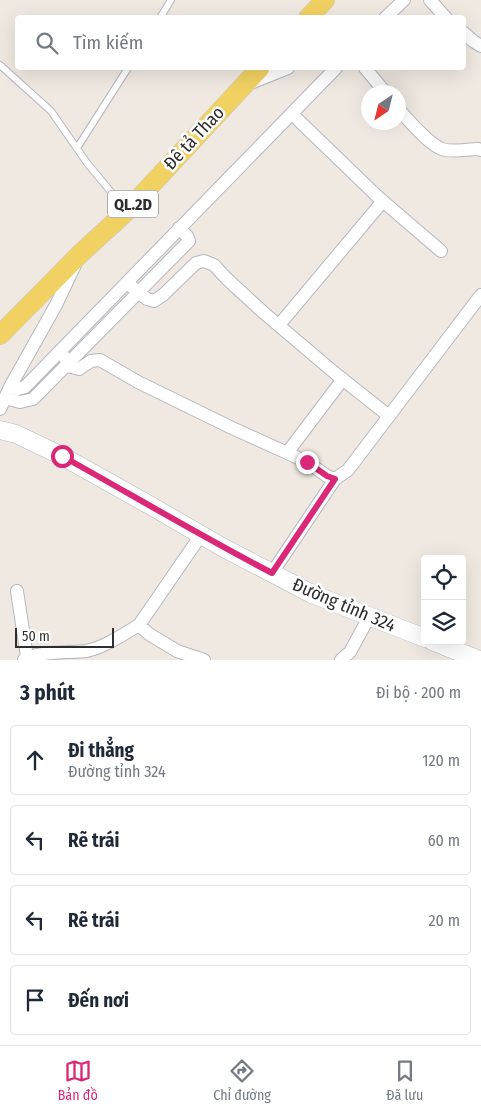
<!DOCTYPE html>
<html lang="vi">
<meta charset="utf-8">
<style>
:root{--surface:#fff;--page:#f2f2f3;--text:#1f2937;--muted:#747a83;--line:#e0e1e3;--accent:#db2777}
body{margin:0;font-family:"Fira Sans Condensed",sans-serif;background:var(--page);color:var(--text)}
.controls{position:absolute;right:15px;bottom:15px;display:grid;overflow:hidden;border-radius:5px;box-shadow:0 5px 20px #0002}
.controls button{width:45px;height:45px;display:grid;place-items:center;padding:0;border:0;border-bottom:1px solid var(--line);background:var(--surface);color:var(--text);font:25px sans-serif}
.compass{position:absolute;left:361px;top:85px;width:45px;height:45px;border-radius:50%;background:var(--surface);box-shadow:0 5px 20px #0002;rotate:215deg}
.scale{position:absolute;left:15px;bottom:12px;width:99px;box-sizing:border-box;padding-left:5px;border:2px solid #2e2e2e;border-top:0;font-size:14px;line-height:18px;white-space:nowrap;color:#2e2e2e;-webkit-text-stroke:4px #fff;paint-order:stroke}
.stop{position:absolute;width:15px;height:15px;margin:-11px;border:4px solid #db2777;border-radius:50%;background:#fff}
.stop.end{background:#db2777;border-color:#fff;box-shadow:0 1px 5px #0008}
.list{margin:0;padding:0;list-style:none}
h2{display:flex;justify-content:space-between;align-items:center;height:65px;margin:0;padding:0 20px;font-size:21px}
h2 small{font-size:16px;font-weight:400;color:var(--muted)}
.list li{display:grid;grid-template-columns:32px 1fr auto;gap:15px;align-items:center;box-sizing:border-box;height:70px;margin:0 10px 10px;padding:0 10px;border:1px solid var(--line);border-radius:5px}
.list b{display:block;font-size:19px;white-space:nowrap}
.list p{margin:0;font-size:16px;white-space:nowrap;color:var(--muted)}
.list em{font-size:16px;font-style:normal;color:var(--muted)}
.icon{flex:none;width:28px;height:28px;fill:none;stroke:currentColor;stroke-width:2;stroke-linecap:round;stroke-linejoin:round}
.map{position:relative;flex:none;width:481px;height:660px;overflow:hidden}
.search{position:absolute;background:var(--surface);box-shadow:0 5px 20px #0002;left:15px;right:15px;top:15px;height:55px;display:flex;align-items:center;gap:12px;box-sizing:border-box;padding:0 18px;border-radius:5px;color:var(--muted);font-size:19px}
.sheet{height:385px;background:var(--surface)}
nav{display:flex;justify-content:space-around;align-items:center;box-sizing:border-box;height:70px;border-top:1px solid var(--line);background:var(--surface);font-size:14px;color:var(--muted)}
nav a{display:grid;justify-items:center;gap:2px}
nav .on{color:var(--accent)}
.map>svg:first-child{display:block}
</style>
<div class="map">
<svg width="481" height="660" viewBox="0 0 481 660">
<rect width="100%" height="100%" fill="#efe9e1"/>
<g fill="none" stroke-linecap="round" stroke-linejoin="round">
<defs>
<path id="service" d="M160 18 171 0
M0 65 51 111 87 163 126 210
M77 148 128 68"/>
<path id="minor" d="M430 0 446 18
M385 18 404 0
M464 33 473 41 481 46
M365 68 385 92
M248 84 288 68
M398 109C409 120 428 144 442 149 453 153 466 149 478 149L481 150
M292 114 378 197 441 251
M127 283 147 299 154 301 163 295 196 263 204 261 214 265 227 279 264 313 336 374 389 416
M279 325 383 201
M60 351 71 367 79 369 91 361 100 360 138 382 230 427 307 462 327 476 335 479 348 470 481 295
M10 387 18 389 25 387 336 68
M5 398 20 402 33 399 189 241 187 236 179 228
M0 409 10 387 56 305 75 265
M287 453 343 379
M272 573 335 479
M17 591 27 657
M139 625 201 535
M24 660C35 651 71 653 86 651 103 648 124 634 139 625L149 634 177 651 204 660
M341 660 350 652 369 617"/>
<path id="secondary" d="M0 430 16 434 62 456 153 507 222 547 312 594 425 638
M432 641 479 660"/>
<path id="primary" d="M308 18 325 0
M0 335 80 254 127 211 260 68"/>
</defs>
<use href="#service" stroke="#b4b7c1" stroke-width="8"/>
<use href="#minor" stroke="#b4b7c1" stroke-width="14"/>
<use href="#secondary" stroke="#b4b7c1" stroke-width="19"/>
<use href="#primary" stroke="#c9c9c9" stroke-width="20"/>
<use href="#service" stroke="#fff" stroke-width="6"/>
<use href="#minor" stroke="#fff" stroke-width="12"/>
<use href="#secondary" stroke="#fff" stroke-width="18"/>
<use href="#primary" stroke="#f2d163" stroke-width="19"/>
</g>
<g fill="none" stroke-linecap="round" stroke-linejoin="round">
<path stroke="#db2777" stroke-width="6" d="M62 456C132 495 201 536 272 573L335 479 327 476 307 462"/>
</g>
<g text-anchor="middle" stroke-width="5" stroke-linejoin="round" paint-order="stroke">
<rect fill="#fff" stroke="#6d6d6d" stroke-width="1" x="108" y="190.5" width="50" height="27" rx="4"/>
<g font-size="16" font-weight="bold" fill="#2e2e2e">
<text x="133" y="210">QL.2D</text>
</g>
<g font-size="18" fill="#2e2e2e" stroke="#fff">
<text transform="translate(194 138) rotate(-47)" y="6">Đê tả Thao</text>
<text transform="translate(344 605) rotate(23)" y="6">Đường tỉnh 324</text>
</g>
</g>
</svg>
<div class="controls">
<button><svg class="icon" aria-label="locate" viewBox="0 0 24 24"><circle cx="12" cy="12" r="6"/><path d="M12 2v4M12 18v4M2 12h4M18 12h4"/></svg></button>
<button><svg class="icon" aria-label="layers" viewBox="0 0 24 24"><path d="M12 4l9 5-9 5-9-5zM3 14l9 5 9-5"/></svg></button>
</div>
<svg class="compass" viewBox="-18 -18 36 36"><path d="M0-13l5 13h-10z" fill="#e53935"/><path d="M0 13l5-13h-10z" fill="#747a83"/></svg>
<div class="scale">50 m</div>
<div class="stop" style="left:62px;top:456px"></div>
<div class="stop end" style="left:307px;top:462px"></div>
<div class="search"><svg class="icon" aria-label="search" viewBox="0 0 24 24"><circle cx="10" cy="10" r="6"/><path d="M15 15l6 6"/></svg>Tìm kiếm</div>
</div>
<section class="sheet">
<h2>3 phút<small>Đi bộ · 200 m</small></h2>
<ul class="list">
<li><svg class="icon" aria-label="ahead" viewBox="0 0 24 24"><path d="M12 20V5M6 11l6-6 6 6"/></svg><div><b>Đi thẳng</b><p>Đường tỉnh 324</p></div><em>120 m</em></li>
<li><svg class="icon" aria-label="left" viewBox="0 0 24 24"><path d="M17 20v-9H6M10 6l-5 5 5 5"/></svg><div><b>Rẽ trái</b></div><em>60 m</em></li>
<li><svg class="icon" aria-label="left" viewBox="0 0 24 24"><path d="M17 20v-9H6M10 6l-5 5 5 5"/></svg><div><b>Rẽ trái</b></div><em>20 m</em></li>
<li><svg class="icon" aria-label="arrive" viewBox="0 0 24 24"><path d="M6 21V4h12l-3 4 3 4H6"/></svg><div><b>Đến nơi</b></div></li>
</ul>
</section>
<nav>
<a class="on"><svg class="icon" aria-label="map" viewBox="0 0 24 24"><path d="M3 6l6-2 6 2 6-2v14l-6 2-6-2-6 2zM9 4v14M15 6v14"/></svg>Bản đồ</a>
<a><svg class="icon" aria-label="directions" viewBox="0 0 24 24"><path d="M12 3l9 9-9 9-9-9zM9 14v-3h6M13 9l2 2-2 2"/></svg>Chỉ đường</a>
<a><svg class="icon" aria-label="saved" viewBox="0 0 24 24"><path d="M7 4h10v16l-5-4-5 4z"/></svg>Đã lưu</a>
</nav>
